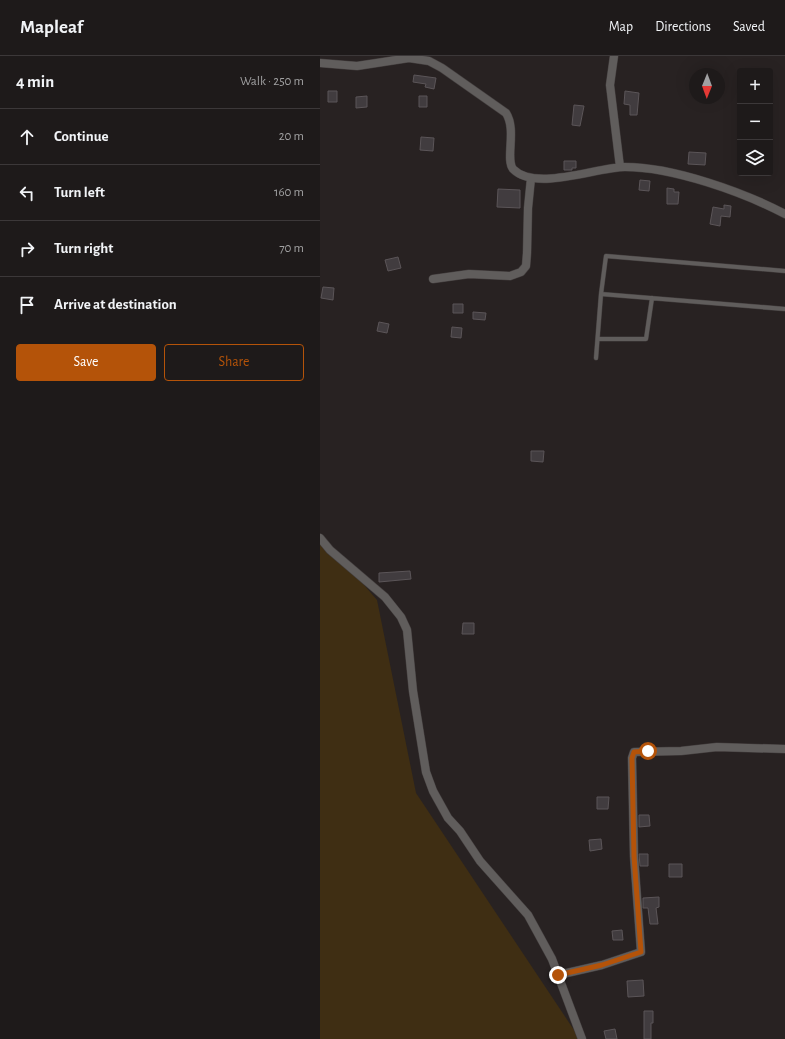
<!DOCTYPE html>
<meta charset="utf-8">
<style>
:root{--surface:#1e1a1a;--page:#2b2727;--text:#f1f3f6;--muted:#a1a1a2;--line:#3c3839;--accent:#b45309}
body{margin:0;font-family:"Alegreya Sans",sans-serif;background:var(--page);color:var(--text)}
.controls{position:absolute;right:12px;top:12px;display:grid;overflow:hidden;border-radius:4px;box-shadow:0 4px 16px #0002}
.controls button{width:36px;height:36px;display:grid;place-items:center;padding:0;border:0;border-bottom:1px solid var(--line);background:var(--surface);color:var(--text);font:20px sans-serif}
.compass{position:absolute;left:369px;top:12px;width:36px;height:36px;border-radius:50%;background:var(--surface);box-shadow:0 4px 16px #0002;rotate:181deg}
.stop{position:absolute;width:12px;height:12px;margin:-9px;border:3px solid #b45309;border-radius:50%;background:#fff}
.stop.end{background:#b45309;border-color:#fff;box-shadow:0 1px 4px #0008}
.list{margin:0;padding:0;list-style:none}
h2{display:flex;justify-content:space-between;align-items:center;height:52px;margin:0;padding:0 16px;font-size:17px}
h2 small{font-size:13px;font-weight:400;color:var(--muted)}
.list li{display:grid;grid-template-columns:26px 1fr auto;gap:12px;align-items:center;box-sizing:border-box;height:56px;padding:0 16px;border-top:1px solid var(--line)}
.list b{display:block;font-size:15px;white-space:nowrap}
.list em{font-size:13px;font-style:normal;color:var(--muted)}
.actions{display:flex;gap:8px;padding:12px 16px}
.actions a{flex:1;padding:9px 0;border:1px solid var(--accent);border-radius:4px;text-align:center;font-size:14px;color:var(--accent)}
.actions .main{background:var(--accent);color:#fff}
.icon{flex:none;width:22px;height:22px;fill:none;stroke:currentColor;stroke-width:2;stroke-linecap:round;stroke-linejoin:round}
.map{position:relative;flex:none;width:465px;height:983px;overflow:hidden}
header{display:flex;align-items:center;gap:24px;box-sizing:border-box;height:56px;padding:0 20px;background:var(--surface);border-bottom:1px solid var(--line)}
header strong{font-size:19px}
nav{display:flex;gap:22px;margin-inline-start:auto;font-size:14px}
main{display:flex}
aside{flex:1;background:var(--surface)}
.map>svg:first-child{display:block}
</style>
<header>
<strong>Mapleaf</strong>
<nav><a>Map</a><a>Directions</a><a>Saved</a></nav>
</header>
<main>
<aside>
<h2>4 min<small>Walk · 250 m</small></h2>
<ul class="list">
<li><svg class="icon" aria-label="ahead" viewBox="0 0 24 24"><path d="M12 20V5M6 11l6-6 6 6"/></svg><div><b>Continue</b></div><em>20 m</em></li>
<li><svg class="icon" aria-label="left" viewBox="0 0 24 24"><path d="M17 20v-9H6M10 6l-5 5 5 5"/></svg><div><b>Turn left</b></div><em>160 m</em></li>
<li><svg class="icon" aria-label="right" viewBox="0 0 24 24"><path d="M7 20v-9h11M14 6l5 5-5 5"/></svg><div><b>Turn right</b></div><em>70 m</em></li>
<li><svg class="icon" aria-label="arrive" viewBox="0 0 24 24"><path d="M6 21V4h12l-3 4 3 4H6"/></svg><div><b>Arrive at destination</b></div></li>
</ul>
<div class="actions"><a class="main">Save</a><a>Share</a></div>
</aside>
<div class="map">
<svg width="465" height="983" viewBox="0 0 465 983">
<rect width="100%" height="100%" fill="#282222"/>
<path fill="#3f2e13" d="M0 478 57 544 96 737 260 983H0Z"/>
<path fill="#413c3f" stroke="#5b5558" d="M94 19 116 22 114 33 105 31 106 28 93 26Z
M8 35H17V46H8Z
M305 35 319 37 317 59H310V49L304 48Z
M47 40V51L36 52V41Z
M99 40H107V51H99Z
M254 49 264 50 260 70 252 69Z
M101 81 114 82 113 95 100 94Z
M369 96 386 97 385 109 368 108Z
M244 105H256V112H252V114H244Z
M320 124 330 125 329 135 319 134Z
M347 132 354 133V136H359L358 148H347Z
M178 133 200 134V152L177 151Z
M404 149 411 150 410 161 401 160 400 170 390 168 393 151 404 153Z
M78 201 81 212 68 215 65 204Z
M3 231 14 232 13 244 1 242Z
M133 248H143V257H133Z
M153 256 166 257 165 264 153 263Z
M59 266 69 268 67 277 57 275Z
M132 271 142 272 141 282 131 281Z
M211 395H224L223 406 211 405Z
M90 515 91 523 59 526V517Z
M143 567H154V578H142Z
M277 741H289L288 753H277Z
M319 759H329L330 770 319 771Z
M281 783 282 793 270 795 269 784Z
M319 798H328V810H320Z
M349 808H362V821H349Z
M339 841V851L336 852 338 868H330L328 852H323V842Z
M302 874 303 884H293L292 875Z
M323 924 324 940 308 941 307 925Z
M324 955H333V967H331V983H324Z
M295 973 297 983H286L284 975Z"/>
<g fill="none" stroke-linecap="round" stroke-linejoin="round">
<defs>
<path id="service" d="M281 238 286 200 465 215
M278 283H326L332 242
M276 302 281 238 465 253"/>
<path id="minor" d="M294 0 290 29 300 111
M0 7 37 10 89 2 109 5 122 12 186 57C197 74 185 103 193 113 215 136 277 111 305 111 353 111 423 136 465 158
M113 223 149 218 190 220 201 216 206 210 207 197 208 152 211 122
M0 482 10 494 65 541 81 561 87 574 93 635 106 716 113 735 128 762 140 775 160 805 208 859 232 903 262 983
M238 919 282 909 321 896 314 800 312 702 314 696 361 695 397 691 465 693"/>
</defs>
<use href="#service" stroke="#433e3e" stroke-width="5"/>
<use href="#minor" stroke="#433e3e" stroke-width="9"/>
<use href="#service" stroke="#605d5c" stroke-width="4"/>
<use href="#minor" stroke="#605d5c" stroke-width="8"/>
</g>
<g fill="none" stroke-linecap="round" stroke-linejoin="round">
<path stroke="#b45309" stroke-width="5" d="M238 919 282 909 321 896 314 800 312 702 314 696 328 695"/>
</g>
</svg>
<div class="controls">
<button>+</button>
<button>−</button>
<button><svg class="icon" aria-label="layers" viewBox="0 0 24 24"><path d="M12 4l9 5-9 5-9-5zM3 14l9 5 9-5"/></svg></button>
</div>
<svg class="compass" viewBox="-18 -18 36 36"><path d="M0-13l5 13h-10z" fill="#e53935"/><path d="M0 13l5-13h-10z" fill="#a1a1a2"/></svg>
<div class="stop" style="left:328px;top:695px"></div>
<div class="stop end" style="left:238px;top:919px"></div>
</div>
</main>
